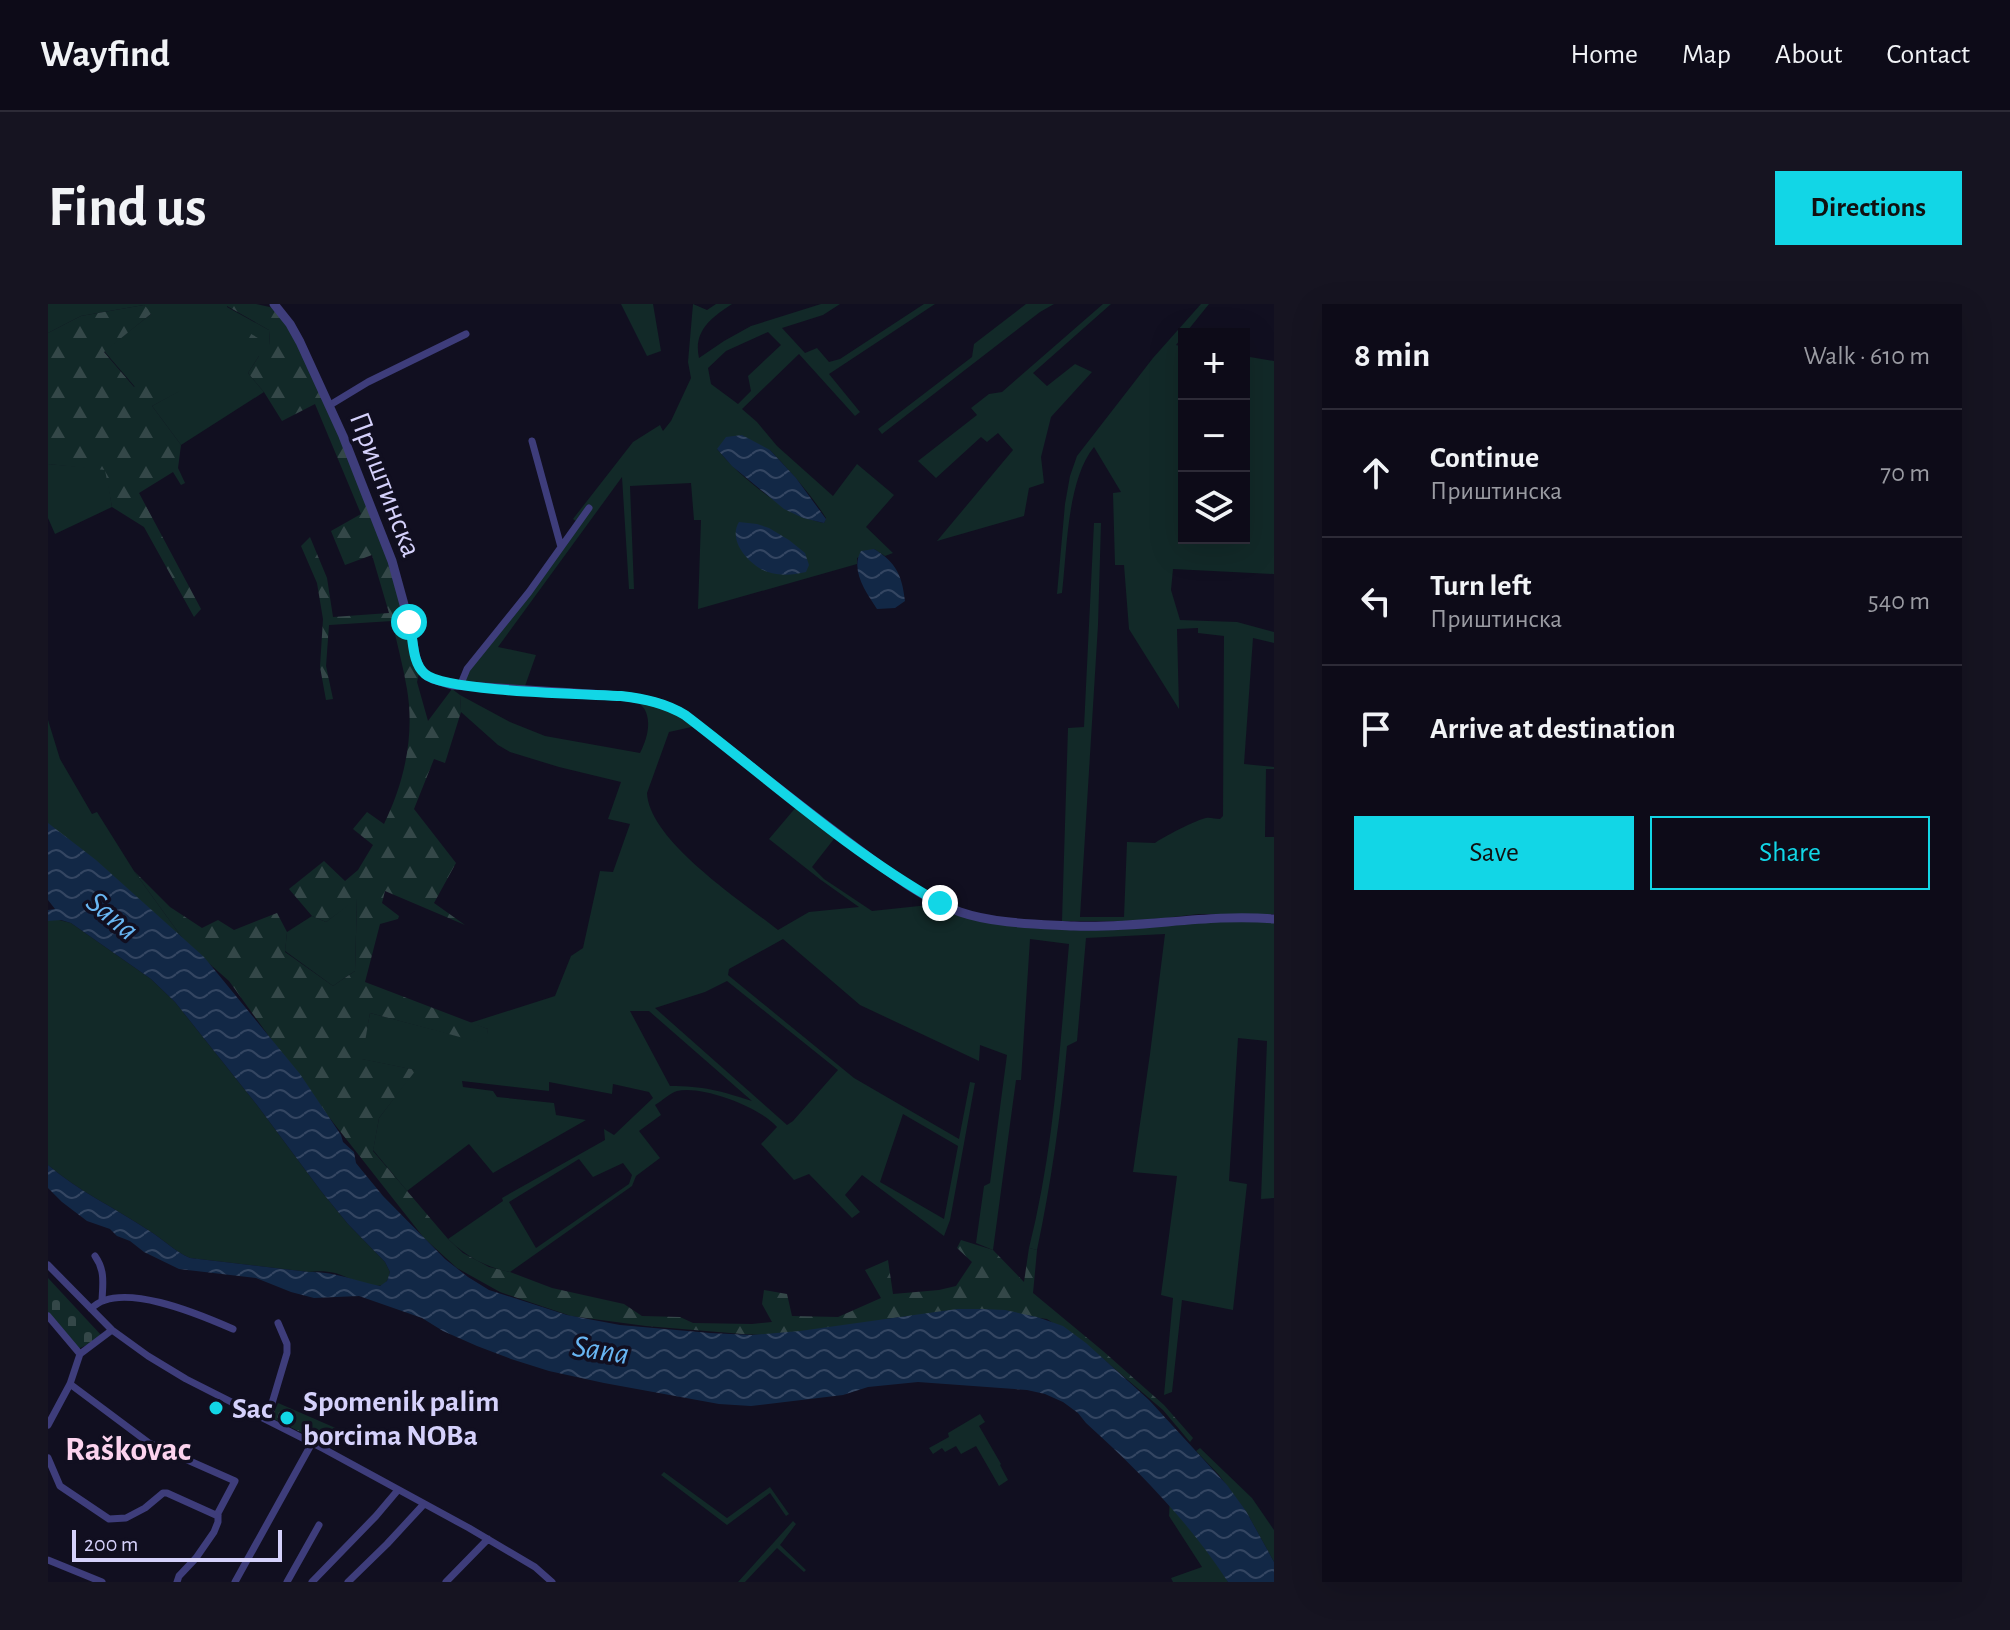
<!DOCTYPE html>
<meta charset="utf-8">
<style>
:root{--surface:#0d0b18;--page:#161421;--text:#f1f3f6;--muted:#9a9ba2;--line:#2d2b37;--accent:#12d6e6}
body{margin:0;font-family:"Alegreya Sans",sans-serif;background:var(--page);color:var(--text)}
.controls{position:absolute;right:24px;top:24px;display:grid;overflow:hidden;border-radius:0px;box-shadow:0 8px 32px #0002}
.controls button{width:72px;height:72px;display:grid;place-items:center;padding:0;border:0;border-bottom:2px solid var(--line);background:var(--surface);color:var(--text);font:40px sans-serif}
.scale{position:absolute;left:24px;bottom:20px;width:210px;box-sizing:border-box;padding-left:8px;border:4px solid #d5d1fb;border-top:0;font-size:22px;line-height:28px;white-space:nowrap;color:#d5d1fb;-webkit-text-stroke:6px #110f20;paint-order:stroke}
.stop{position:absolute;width:24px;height:24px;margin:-18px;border:6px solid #12d6e6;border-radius:50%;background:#fff}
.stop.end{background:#12d6e6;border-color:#fff;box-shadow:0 2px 8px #0008}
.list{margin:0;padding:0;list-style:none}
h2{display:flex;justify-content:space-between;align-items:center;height:104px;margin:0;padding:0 32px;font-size:34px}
h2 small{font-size:26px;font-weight:400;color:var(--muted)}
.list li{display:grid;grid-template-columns:52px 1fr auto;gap:24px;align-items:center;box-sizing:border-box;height:128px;padding:0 32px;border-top:2px solid var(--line)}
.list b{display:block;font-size:30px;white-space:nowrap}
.list p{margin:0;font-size:26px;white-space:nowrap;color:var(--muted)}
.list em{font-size:26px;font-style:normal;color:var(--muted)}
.actions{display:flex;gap:16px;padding:24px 32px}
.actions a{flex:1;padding:18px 0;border:2px solid var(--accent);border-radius:0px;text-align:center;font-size:28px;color:var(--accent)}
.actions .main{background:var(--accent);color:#111}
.icon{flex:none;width:44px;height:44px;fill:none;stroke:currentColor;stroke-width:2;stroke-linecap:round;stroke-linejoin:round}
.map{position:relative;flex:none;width:1226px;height:1278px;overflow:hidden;border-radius:0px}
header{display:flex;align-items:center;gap:48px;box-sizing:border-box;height:112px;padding:0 40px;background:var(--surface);border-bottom:2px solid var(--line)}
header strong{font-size:38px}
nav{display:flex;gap:44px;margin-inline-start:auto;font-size:28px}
.intro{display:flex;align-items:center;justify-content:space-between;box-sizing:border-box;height:192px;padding:0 48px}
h1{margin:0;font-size:56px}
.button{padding:20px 36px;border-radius:0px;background:var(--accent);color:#111;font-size:28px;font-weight:700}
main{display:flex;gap:48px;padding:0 48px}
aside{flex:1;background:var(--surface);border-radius:0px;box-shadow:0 8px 32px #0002}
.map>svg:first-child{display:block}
</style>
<header>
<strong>Wayfind</strong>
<nav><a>Home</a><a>Map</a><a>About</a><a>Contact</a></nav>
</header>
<div class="intro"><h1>Find us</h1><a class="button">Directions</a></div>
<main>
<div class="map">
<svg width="1226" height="1278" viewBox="0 0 1226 1278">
<defs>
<pattern id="forest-firs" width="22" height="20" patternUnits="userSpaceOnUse" patternTransform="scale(2)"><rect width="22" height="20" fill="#122928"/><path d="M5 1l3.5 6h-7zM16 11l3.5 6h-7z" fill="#344748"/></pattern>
<pattern id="cemetery-stones" width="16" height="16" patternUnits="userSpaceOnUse" patternTransform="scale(2)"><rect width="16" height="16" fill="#122928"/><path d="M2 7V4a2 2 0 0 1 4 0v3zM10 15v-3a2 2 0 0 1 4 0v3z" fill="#344748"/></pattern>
<pattern id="park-tufts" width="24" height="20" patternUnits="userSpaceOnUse" patternTransform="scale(2)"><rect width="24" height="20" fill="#122928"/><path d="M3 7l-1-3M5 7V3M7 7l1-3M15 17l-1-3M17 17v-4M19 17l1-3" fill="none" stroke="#344748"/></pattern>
<pattern id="water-waves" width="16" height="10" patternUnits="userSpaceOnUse" patternTransform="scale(2)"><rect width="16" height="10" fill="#122846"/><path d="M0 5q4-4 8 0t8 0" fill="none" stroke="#344662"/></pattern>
</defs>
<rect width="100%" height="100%" fill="#110f20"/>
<path fill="#122928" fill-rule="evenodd" d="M0 0H179V3L221 26 222 41 211 52 200 69 216 88 133 141 104 102 131 87 87 83 56 47 103 10 96 1 33 12 0 29Z
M573 0H605L613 47 599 52Z
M645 0 659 6 668 0H684C663 14 645 27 651 54L676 37 703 22 773 0H792L775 11 734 24 757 49 769 44 781 58 792 55 876 0H887L781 70 812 108 807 112 751 50 694 105 709 118 729 142 785 192 809 160 846 191 818 223 845 249 837 252 826 245 809 254V260L650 305 653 216H646L643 179 582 182 586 285H581L574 173 450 343 488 351 477 382 418 377V369L532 220 525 215 585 138 612 121 615 127 623 117 643 74 640 58ZM720 28 733 41 700 72 703 87 690 100 663 80 660 64 678 47ZM669 145 722 146C742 167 762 189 778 214L776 219C739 212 693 174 669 145Z
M978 0H1006L992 8 834 130 830 125 924 53 926 40Z
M1055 0H1063L985 69 999 82 1027 60 1044 68 1003 113 993 153 996 179 981 184 976 212 889 237 965 146 950 129 939 138 933 133 888 174 870 157 929 111 923 104 941 90 954 88Z
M1153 0H1161L1128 41 1136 43V234H1196V52L1226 57V270L1125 265 1123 286 1132 316 1189 318 1226 328V339L1205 334 1196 460 1226 463V465H1218L1217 533H1226V610H1151L1117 614 1078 617H1014L1020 424 1036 423 1046 219H1053L1050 321 1032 613H1076L1079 538 1107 539C1113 534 1150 515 1158 514 1162 513 1167 515 1172 515L1175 512 1176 332 1150 329V324L1129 325 1131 405 1081 325 1076 261H1067L1065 189 1073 188 1046 143C1019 176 1019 246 1014 289L1009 290 1017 200 1022 172 1029 152 1105 54Z
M0 160 58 165 64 203 7 230 0 214Z
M412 391 462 418 497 432 592 449C598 437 604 420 597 406 595 402 590 399 587 395L616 401 648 422 621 428 599 489C601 537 695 598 730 626L761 608 811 603 773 576 721 535 749 502 789 531 764 563 776 575 824 607 890 600 902 606 1033 624 1226 615V894L1213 895 1219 737 1190 734 1181 877 1199 880 1185 1006 1134 996 1124 1088 1116 1091 1125 994 1113 991 1129 872 1085 868 1102 750 1117 630 1038 634 1029 737 1019 742C1013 810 1003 879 989 946L981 944C1006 845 1012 742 1021 640L982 635 973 776H968L945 946 928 939 936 882 942 879 959 751 932 741 931 757 812 701 735 635 681 665 680 671 806 774 911 835 922 778 927 779 902 916 896 932 814 871 797 891 812 908 804 914 761 870 746 876 713 840 729 823C713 804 655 781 629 787 622 789 614 797 607 801L613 811 591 827 612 854 588 872 584 882 462 968C437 963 419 953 400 935L455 897 454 894 557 836 556 825 566 831 605 794 601 788 565 780 564 790 501 778V787L414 777 415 783 445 787 449 793 506 799 508 811 538 816 445 869 421 840 359 887 325 846 331 814 367 766 313 755 322 709 437 739 440 725 422 719 507 692 523 652 535 644 552 567 565 568 582 520 560 515 573 478 511 463 462 448 450 441 413 408ZM679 677 790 766 745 817 739 821 607 704 657 688ZM582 707H601L704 797C673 787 655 782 622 782ZM855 810 910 842 896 915 832 878ZM531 855 545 873 575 859 584 871 581 880 488 944 461 898Z
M0 416 12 455 44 510 49 508 86 567 138 639 0 521Z
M309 594 307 667 285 682 237 647 239 628 264 612 278 618Z
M0 613 23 619 103 675 127 698 209 801 273 887 300 920 337 958 342 968C341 972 340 977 336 980 326 987 298 972 287 969 278 967 270 967 261 968L142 954C126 947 115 935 100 926 67 904 30 887 0 861Z
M932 1110 937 1118 931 1122 953 1160 952 1161 960 1176 951 1182 928 1142 913 1150 908 1142 897 1148 894 1144 885 1150 881 1144 901 1133 900 1129Z
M1152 1144 1204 1194 1226 1226V1258L1199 1209 1171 1171 1148 1147Z
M616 1168 679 1214 722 1183 741 1210 738 1212 722 1189 679 1221 613 1171Z
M1122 1192 1173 1266 1180 1278H1125L1123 1274 1154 1263 1121 1212Z
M745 1217 748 1220 732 1241 758 1266 756 1268 729 1244 697 1278H690Z"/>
<path fill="url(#forest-firs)" d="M179 0H208L226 4 241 24 283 110 337 244 371 369 369 378 380 417 404 385 412 391 413 408 397 459 386 455 366 505 408 559 386 599 417 621 337 587 334 599 351 612 350 615 332 620 317 678 440 725 438 740 322 709 314 755 368 766 331 814 325 847 400 935 415 949 441 963 462 968 504 984 576 1000 594 1012 632 1013 645 1019 704 1020 724 1018 714 1000 716 986 739 990 744 1012 790 1013 833 994 817 966 840 956 845 990 891 986 908 982 924 958 909 944 913 936 945 946 976 978 981 944 989 946 985 989 1055 1047 1116 1101 1145 1134 1142 1138 1115 1106 1040 1042 999 1015 954 1009 902 1008 846 1014 743 1032 694 1030 598 1022 523 1012 452 988 409 964 376 934 262 789 181 677 138 639 86 567 122 603 154 624 170 616 186 626 229 609 239 628 237 648 285 682 307 667 309 595 278 618 264 612 241 585 276 557 297 577 310 566 325 541 305 525 319 508 336 520C356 479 367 432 359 385 355 362 349 339 344 317L281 321 278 362 285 395 278 396 272 363 275 315 269 279 253 242 262 233 279 274 285 313 341 309 324 251 297 261 283 227 313 210 267 100 234 117 216 88 200 69 211 52 191 39 198 27 222 41 221 26 179 2Z
M96 1 104 9 56 48 86 83 100 70 132 87 104 102 133 141 130 164 137 179 133 181 125 168 91 189 153 305 146 313 96 223 64 203 57 166 0 160V29L33 12Z"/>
<path fill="url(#cemetery-stones)" d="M0 974 53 1031 43 1039 30 1045 0 1011Z"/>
<path fill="url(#park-tufts)" d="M230 1099 299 1129 287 1145 226 1115 225 1111Z"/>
<path fill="url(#water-waves)" d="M694 131 722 146 748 174 778 215 776 219 755 214 736 205 684 162 669 145 678 133Z
M691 218 709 220 721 224 741 236 757 249 761 261 758 268C745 271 732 272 720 268 702 262 679 237 691 218Z
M826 245C849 259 854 272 857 297L847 304 829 305C818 288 802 266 813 247Z
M0 519 48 556 156 653 252 770 293 831 295 838 306 848 308 859 312 864 335 892 397 955 420 973 441 986 519 1011 572 1021 662 1029 704 1031 752 1027 909 1005H935L957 1006 989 1013 1015 1022 1038 1039 1101 1096 1179 1181 1198 1207 1226 1258V1278H1180C1141 1218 1091 1167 1038 1119L1030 1109 1015 1098 997 1090 979 1086 870 1078 820 1083 795 1091 703 1102 671 1100 556 1079 501 1067 463 1055 429 1042 395 1027 374 1014 311 992 266 994 243 988 208 974 131 965 96 948 82 937 69 932 62 925 39 917 14 898 0 884V861C30 887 67 904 100 926 115 935 126 947 142 954L261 968C286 967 307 977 332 982L339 977 342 968 337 958 300 920 273 887 209 801 127 698 103 675 23 619 13 616 0 617V606L7 605 0 596Z"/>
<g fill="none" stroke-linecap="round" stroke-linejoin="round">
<path stroke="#3e3d7b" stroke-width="7" d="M282 101 320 78 418 30
M484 137 513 243
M412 382 419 365 481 288 541 204
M47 952C57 966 55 979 54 996
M0 961 64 1026 100 1052 138 1075 276 1145 421 1224 487 1263 504 1278
M43 1005C70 975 153 1011 185 1025
M0 1012 32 1050
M22 1080 101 1139 187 1177 170 1209V1218L166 1228 148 1254 131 1272 129 1278
M219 1116 239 1049V1040L230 1019
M0 1121 22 1080 32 1050 64 1026
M0 1154 12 1182 61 1215 78 1214 97 1204 115 1189H119L170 1212
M0 1256 54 1278
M187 1278 264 1139
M239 1278 271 1221
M264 1278 328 1212 350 1186
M300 1278 339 1240 376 1200
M398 1278 440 1235"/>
<path stroke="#3e3d7b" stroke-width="9" d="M226 0 242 20 252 38 295 132 344 257 363 326 367 351 371 363 379 372 385 375 404 381 573 392C597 395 617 399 637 411 693 454 748 499 805 541 838 566 873 594 912 608 947 620 990 620 1026 622 1093 625 1160 609 1226 615"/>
</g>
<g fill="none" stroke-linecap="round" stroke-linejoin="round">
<path stroke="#12d6e6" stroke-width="10" d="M361 318C366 334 363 358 377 370 397 388 540 390 573 392 597 395 617 399 637 411 721 475 800 547 892 599"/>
</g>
<g fill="#12d6e6" stroke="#110f20" stroke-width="3">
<circle cx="168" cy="1104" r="8"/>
<circle cx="239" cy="1114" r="8"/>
</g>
<g text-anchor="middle" stroke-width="7" stroke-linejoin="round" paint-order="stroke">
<g font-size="30" fill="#d5d1fb" stroke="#110f20">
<text transform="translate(338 180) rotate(69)" y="10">Приштинска</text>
</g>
<g font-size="30" font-weight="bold" fill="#d5d1fb" stroke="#110f20" text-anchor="start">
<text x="255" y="1107">Spomenik palim<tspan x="255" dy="34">borcima NOBa</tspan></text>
<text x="184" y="1114">Sac</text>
</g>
<g font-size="32" font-style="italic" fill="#68b6f3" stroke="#110f20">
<text transform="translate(65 611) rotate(40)" y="11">Sana</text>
<text transform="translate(553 1045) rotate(9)" y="11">Sana</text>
</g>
<g font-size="34" font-weight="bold" fill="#fcd3ee" stroke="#110f20">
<text x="80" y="1156">Raškovac</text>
</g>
</g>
</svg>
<div class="controls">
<button>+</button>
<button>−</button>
<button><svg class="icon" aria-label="layers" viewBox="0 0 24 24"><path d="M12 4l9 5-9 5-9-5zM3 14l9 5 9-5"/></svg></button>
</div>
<div class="scale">200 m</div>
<div class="stop" style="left:361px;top:318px"></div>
<div class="stop end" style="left:892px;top:599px"></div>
</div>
<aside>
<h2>8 min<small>Walk · 610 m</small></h2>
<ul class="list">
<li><svg class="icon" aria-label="ahead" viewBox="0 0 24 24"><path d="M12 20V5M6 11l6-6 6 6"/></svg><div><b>Continue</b><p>Приштинска</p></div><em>70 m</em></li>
<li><svg class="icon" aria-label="left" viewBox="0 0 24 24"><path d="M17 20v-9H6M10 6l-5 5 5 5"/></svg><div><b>Turn left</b><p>Приштинска</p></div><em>540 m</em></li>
<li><svg class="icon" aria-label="arrive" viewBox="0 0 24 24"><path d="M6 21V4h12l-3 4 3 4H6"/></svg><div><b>Arrive at destination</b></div></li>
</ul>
<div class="actions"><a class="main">Save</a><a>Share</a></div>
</aside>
</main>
